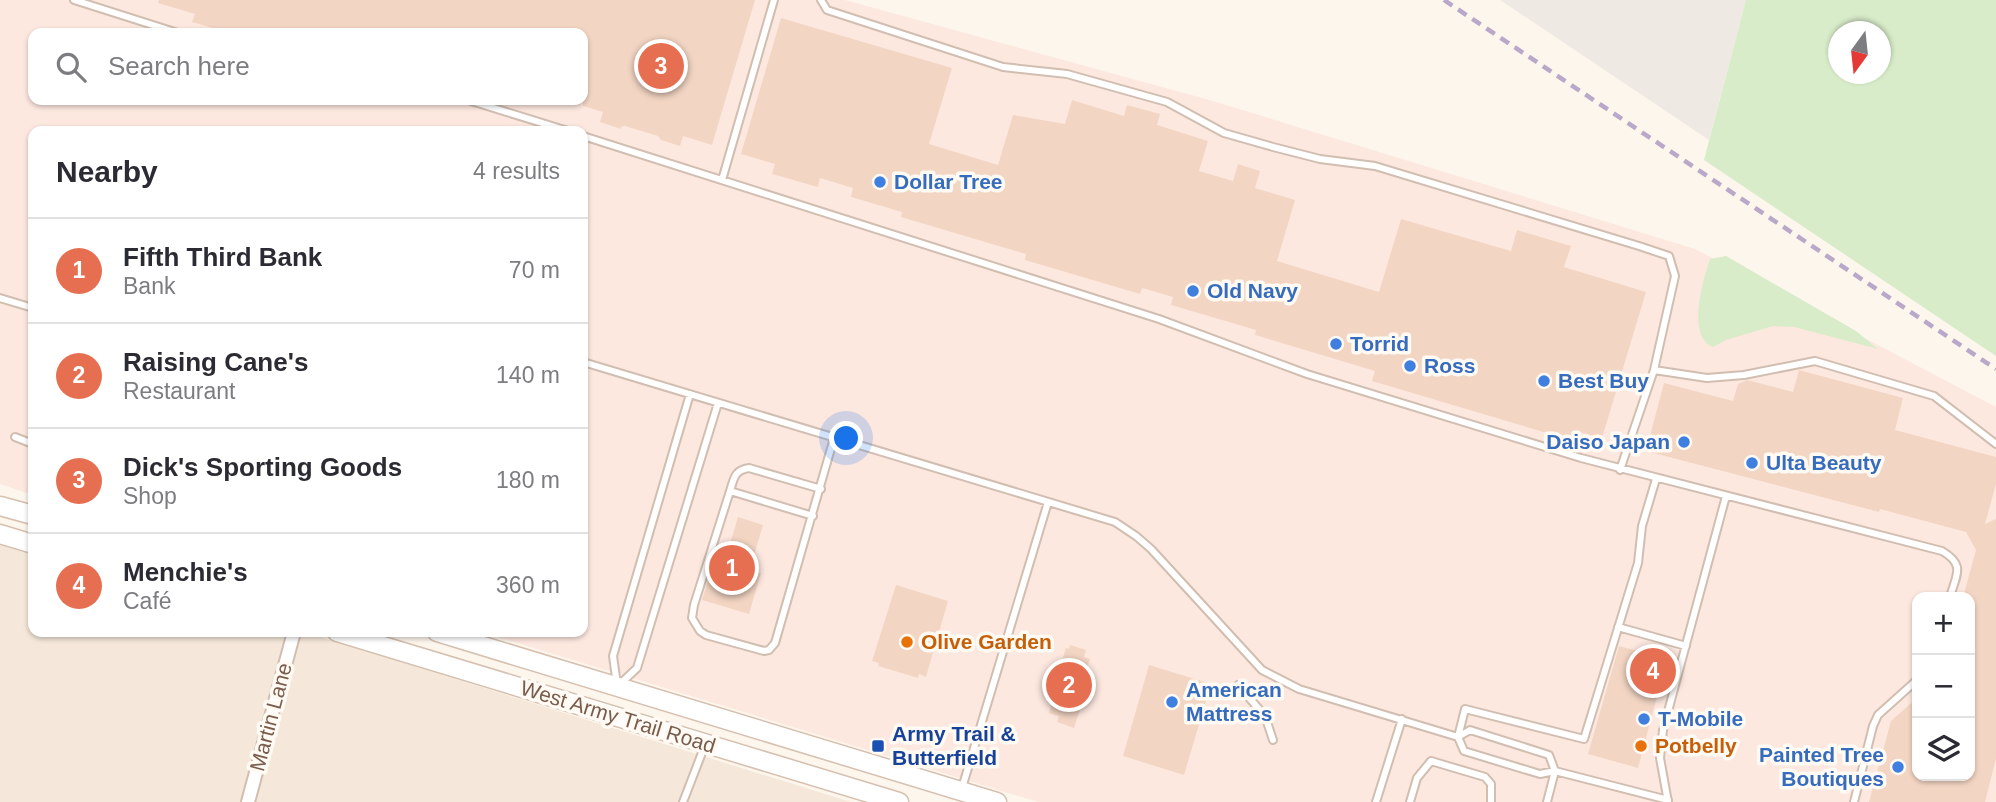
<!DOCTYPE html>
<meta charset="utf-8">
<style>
:root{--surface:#fff;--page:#f7f7f7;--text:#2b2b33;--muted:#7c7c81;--line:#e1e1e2;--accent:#e76f51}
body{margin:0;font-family:Arial,sans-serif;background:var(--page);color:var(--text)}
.controls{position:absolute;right:21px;bottom:21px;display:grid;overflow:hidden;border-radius:14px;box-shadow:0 2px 5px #0004}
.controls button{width:63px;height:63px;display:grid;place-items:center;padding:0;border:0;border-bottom:2px solid var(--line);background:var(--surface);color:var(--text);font:35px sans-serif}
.compass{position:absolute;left:1828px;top:21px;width:63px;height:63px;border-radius:50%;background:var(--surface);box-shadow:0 2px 5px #0004;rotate:195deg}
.you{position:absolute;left:847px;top:439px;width:24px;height:24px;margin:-18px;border:5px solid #fff;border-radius:50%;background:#1a73e8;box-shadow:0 0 0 10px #1a73e833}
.badge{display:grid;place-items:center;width:46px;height:46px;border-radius:50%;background:var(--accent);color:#fff;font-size:23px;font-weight:700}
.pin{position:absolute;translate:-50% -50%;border:4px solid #fff;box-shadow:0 2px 7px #0006}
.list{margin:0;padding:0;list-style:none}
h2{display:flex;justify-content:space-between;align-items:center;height:91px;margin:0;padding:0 28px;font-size:30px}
h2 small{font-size:23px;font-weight:400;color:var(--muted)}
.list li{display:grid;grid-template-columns:46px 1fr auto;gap:21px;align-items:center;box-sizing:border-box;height:105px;padding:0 28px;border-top:2px solid var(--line)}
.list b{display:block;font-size:26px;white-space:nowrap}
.list p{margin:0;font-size:23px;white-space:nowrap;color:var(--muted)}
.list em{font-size:23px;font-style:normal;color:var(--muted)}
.icon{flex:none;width:38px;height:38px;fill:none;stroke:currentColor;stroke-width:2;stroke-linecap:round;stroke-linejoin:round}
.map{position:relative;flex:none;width:1996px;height:802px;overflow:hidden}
.search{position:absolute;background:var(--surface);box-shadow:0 2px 5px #0004;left:28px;top:28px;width:560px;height:77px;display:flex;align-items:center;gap:18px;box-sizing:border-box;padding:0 24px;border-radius:14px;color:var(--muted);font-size:26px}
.panel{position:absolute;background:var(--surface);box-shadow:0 2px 5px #0004;left:28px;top:126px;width:560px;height:511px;border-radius:14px}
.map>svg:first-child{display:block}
</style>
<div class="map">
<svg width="1996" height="802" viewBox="0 0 1996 802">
<rect width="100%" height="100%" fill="#fdf6ec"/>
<path fill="#f5e8da" d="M0 544 33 553V632H304L851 802H0Z"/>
<path fill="#fde8e0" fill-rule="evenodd" d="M0 0H845L1213 101 1695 249 1996 407V802H1038L481 632H583V131H33V495L0 484ZM33 33H583V100H33ZM1917 597H1970V776H1917Z"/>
<path fill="#efe9e4" d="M1500 0H1746L1709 140Z"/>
<path fill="#d8ecc9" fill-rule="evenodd" d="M1746 0H1996V356L1704 160ZM1839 32H1881V74H1839Z
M1726 256 1856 331 1878 349 1794 327 1773 326 1726 340 1713 347C1686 337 1703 280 1710 259Z"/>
<path fill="#f3d5c3" d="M159 0H755L712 145 683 136 680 146 661 140 658 136 625 126 621 127V129L600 122 603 112 583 106V33H308L289 28 287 33H230L192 22 195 14 158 3Z
M781 18 952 68 929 144 998 165 1013 115 1065 124 1072 100 1124 116 1127 105 1160 114 1157 125 1208 141 1199 171 1233 181 1238 164 1260 171 1255 188 1295 200 1277 261 1379 292 1401 219 1511 251 1517 230 1571 246 1564 267 1646 292 1602 438 1580 432 1577 442 1372 381 1375 371 1255 335 1256 330 1171 305 1173 297 1142 288 1140 294 1025 260 1026 254 901 217 902 212 851 197 853 188 820 178 818 187 772 174 775 164 741 154Z
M1799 370 1903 398 1895 430 1996 457V484L1985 524 1996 519V759L1985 802H1869L1891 721 1917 698V776H1970V597H1963L1976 550 1966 532 1880 509 1879 512 1646 451 1664 383 1733 401 1738 384 1747 380 1793 392Z
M738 517 763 525 751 565H754L752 571 761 573 749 614 702 600 714 560 720 561 722 556 726 557Z
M896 585 948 601 926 677 919 674 918 678 878 666 879 663 872 661Z
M1070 645 1086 650 1084 657 1090 659 1081 687 1087 688 1074 728 1057 722 1059 716 1049 713 1057 683H1055L1066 648 1069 649Z
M1619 646 1667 659 1638 768 1588 754Z
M1149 665 1211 684 1184 775 1123 756Z"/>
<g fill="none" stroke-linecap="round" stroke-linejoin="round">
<defs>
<path id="lane" d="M74 0 178 33
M821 0 827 10 1003 67 1067 74 1167 102 1224 133 1273 147 1320 159 1375 166 1639 246 1669 256 1675 276 1654 370 1620 470
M468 100 568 131
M583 136 1159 319 1307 374 1581 458 1942 551C1966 565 1956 575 1950 597
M722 180 774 0
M0 298 33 308
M583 362 1115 522 1136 536 1151 549 1262 670 1299 689 1458 737 1470 730 1549 755 1555 771 1547 802
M1654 370 1707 378 1744 375 1815 361 1934 396 1996 444
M15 437 33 444
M1656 479 1642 526 1638 563 1584 739 1465 709 1458 737 1464 751 1540 774 1555 771 1668 800
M730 491 694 605 692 618 700 631 706 635 764 651 769 650 775 643 834 438
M813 516 730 491C734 479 734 470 749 468L821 489
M1618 627 1686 646
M617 685 613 656 690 394
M619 685 637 668 718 403
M1238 685 1265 716 1273 740
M962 788 1048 502
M683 802 705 745
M1376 802 1402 719
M1410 802 1417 778 1431 761 1485 777 1491 784V802
M1668 802 1660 758 1663 730 1726 496
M1854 802 1873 726 1878 715 1917 680"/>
<path id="street" d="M248 802 294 632"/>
<path id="secondary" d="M0 506 33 515
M0 534 33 544
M337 632 899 802
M437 632 997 802"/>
</defs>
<use href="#lane" stroke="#d1beb0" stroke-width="10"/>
<use href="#street" stroke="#d1beb0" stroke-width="16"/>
<use href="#secondary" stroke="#d6c0b0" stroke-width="21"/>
<use href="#lane" stroke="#fff" stroke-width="6"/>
<use href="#street" stroke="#fff" stroke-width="12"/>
<use href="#secondary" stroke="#fff" stroke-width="18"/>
<path stroke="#b9a8c9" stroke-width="4.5" stroke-dasharray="10 7" stroke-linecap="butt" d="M1444 0 1996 369"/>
</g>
<g fill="#3f7fe0" stroke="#fffaf3" stroke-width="2.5">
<circle cx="880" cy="182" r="7"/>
<circle cx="1193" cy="291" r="7"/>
<circle cx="1336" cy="344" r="7"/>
<circle cx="1410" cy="366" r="7"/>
<circle cx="1544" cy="381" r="7"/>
<circle cx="1684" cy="442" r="7"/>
<circle cx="1752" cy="463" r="7"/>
<circle cx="1172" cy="702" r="7"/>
<circle cx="1644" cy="719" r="7"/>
<circle cx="1898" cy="767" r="7"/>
</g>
<g fill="#e8710a" stroke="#fffaf3" stroke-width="2.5">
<circle cx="907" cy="642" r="7"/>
<circle cx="1641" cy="746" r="7"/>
</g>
<rect fill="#1a4fb4" stroke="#fffaf3" stroke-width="2.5" x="871" y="739" width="14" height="14" rx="3.5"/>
<g text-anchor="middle" stroke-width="7" stroke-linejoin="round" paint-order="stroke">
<g font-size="21" font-weight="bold" fill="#366cbe" stroke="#fffaf3" text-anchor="start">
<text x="894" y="189">Dollar Tree</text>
<text x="1207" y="298">Old Navy</text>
<text x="1350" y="351">Torrid</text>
<text x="1424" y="373">Ross</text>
<text x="1558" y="388">Best Buy</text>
<text x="1670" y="449" text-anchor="end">Daiso Japan</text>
<text x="1766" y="470">Ulta Beauty</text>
<text x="1186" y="697">American<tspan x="1186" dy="24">Mattress</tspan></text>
<text x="1658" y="726">T-Mobile</text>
<text x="1884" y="762" text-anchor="end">Painted Tree<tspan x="1884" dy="24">Boutiques</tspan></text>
</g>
<g font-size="21" font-weight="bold" fill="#c56008" stroke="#fffaf3" text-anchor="start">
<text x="921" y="649">Olive Garden</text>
<text x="1655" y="753">Potbelly</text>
</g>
<g font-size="21" fill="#7a5c4d" stroke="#fffaf3">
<text transform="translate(271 717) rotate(-75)" y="7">Martin Lane</text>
<text transform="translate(618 717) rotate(17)" y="7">West Army Trail Road</text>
</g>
<g font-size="21" font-weight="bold" fill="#164399" stroke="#fffaf3" text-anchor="start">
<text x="892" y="741">Army Trail &amp;<tspan x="892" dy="24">Butterfield</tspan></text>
</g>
</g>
</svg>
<div class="controls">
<button>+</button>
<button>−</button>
<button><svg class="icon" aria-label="layers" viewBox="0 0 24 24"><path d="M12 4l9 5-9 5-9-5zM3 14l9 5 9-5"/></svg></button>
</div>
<svg class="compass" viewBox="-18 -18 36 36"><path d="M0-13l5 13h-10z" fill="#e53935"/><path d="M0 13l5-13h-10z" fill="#7c7c81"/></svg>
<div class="you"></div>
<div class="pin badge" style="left:732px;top:568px">1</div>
<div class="pin badge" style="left:1069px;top:685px">2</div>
<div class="pin badge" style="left:661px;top:66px">3</div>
<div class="pin badge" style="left:1653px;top:671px">4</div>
<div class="search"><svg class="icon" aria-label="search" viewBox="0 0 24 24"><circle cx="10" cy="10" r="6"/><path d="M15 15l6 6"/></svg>Search here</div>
<section class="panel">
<h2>Nearby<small>4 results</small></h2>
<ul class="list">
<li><span class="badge">1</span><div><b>Fifth Third Bank</b><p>Bank</p></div><em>70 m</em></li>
<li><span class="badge">2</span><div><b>Raising Cane's</b><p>Restaurant</p></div><em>140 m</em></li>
<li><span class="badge">3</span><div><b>Dick's Sporting Goods</b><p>Shop</p></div><em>180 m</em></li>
<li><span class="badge">4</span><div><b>Menchie's</b><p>Café</p></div><em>360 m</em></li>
</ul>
</section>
</div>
